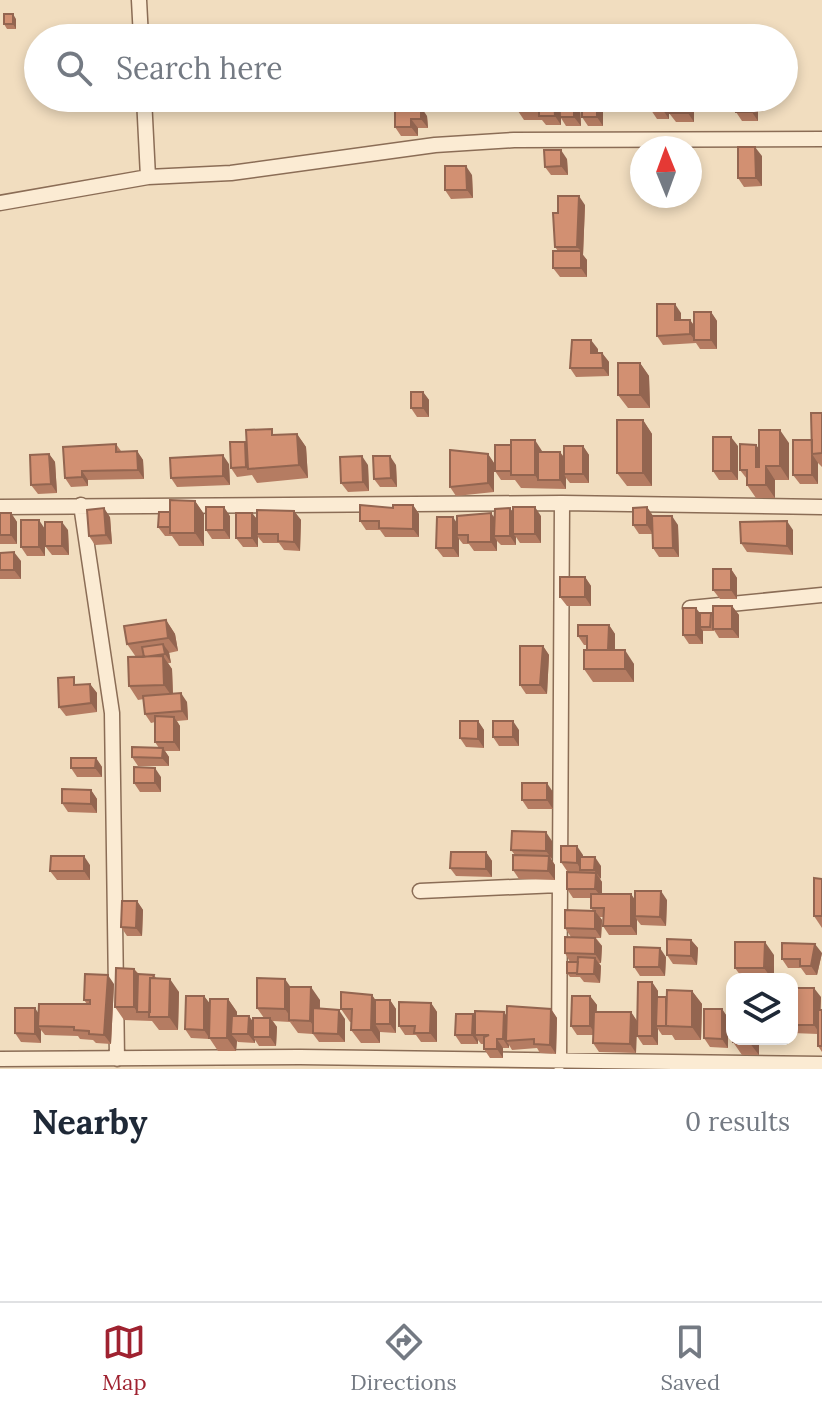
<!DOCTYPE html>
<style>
:root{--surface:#fff;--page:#f6f6f7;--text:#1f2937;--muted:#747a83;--line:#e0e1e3;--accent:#9f2230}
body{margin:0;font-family:Lora,serif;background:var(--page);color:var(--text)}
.controls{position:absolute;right:24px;bottom:24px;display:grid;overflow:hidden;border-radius:16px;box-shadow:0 4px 12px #0003}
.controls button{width:72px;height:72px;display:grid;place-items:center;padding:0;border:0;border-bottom:2px solid var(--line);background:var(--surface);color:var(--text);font:40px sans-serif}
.compass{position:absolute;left:630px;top:136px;width:72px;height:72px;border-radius:50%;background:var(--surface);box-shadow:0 4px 12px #0003;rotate:359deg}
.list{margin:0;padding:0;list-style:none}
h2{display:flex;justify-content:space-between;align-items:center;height:104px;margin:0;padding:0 32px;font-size:34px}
h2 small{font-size:26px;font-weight:400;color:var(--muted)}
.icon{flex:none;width:44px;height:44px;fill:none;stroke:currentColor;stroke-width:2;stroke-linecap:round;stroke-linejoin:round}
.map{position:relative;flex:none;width:822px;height:1069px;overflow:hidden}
.search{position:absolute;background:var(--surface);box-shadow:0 4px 12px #0003;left:24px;right:24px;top:24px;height:88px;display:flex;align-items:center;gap:20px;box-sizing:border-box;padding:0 28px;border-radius:44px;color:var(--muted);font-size:30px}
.sheet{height:232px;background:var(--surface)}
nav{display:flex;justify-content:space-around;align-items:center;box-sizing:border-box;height:112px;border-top:2px solid var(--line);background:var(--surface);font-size:22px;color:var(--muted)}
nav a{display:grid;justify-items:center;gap:4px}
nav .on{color:var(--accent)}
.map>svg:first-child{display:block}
</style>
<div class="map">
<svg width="822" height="1069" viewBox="0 0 822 1069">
<rect width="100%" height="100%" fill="#f1ddbf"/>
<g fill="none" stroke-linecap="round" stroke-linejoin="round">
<defs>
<path id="minor" d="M139 0 141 38
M144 98 148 177
M0 203 148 177 231 173 435 145 514 140 822 139
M81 505 112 713 117 1059
M0 507 562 503 822 507
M690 608 822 595
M420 891 559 885
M0 1059 300 1057 822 1064
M559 1063 562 503"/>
</defs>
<use href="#minor" stroke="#8b6d56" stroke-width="17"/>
<use href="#minor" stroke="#fbebd3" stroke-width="14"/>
</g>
<path fill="#b57c62" d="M16 19V29H7L4 24Z
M554 98 560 105 580 104 581 126H566L561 118V125H546L542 120H524L518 111Z
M635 98H666L669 101V119H657L651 110 650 103 639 104Z
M694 98V122H676L669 113Z
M697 98H719V105H702Z
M758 98V121H742L736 112Z
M597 102 603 111V126H588L582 117Z
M395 107 427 116 428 128H418V136H401L395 127Z
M762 156V186L744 187 738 178Z
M567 159 568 175H551L545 167Z
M472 175 473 198 451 199 445 190Z
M585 205 583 255 587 260V277H560L553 268 558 251 555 247 558 213Z
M711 312 717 321V349H700L696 343 663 345 657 336 681 313V320H690L694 325Z
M598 349V353H602L609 362V376L576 377 570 368Z
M640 363 649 376 650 408H628L618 395Z
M423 392 429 400V417H417L411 408Z
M822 413V467L818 463V484H800L793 475 812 440Z
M643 420 652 434V486H627L617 473Z
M297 434 306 447 308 478 257 483 252 475 237 477 231 468 247 444 276 435Z
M789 443V480H775V498H756L747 485V479L740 470 756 445 759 449Z
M116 444 121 451H137L143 460 144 479 88 480V486L71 487 65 478Z
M583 446 589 455V483H570L566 478V489L521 488 515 480H501L495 471 543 452H560L564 457Z
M738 446V480H719L713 471Z
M49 454 55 462 57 493 38 494 31 485Z
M488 454 494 463V492L456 496 450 487Z
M229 464 230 485 177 487 171 478Z
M368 465 369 491 348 492 341 483Z
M396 465 397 487H380L374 479Z
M195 501 204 514V546H179L172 536H165L158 527 170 512Z
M413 505 419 514V537H385L380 530H366L360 521 393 508Z
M647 507 653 516 678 525 679 557H659L653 548 652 534H639L633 525Z
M294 511 301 520 300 551 284 550 279 543H263L258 537V547H243L236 538 252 513 257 519Z
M0 513H11L17 522V544H0Z
M513 514 541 516V543H520L516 537V545H501L497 541V551H474L469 544H463L459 539V557H443L436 548 457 522 494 518Z
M230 516V539H212L206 530Z
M110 517 112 544 95 545 89 536Z
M45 529V556H27L21 547Z
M68 530 69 555H52L45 546Z
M793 530V555L747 552 741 543Z
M0 553 21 561V579H0Z
M731 569 737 578V599H720L713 590Z
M585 577 591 586V606H567L560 597Z
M732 606 739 615V638H719L714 630V631H703V644H689L683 635 700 613H711L713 616Z
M166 620 175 634 178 651 169 653 171 663H168L172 669 173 694 187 702 188 720 177 721 180 726V751H165L169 757V766H138L132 757 159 748 155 742V722L151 723 145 714 144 699 138 700 129 686 136 657 127 644Z
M609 625 615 634V650L634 664V682H593L584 669 587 645H584L578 636Z
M543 646 549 655 547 694H526L520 685Z
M79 684H90L97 693V712L66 716 59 707Z
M478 721 484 730V748L466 747 460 738Z
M519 730V746H499L493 737Z
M96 758 102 767V777H77L71 768Z
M161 777V792H140L134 783Z
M91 790 97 799V813L68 812 62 803Z
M553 792V809H528L522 800Z
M552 841 551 859 555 865V880L519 879 513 870 515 855 511 850Z
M486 852 492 861V877L456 876 450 868Z
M583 855V857L601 866 600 879 602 882V894H631L635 900H667L666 926 641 925 637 920V935H609L603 926V917H600L602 920 601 938H596L602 946 601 963H599L601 966 600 983 584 982 580 977H570L567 973 570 962 565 953 571 937 565 928 593 911 591 908V898H573L567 889 582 873 567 871 561 862Z
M90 865V880H57L50 871Z
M822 879V928L814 916Z
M137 901 143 910 142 936H127L121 927Z
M691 940 698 948 697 965 673 964 667 955Z
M822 953 817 975H806L801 968H788L782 959Z
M774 955V979H743L735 968Z
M666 957 665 976H640L634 967Z
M134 969 139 974 154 975 156 978 179 992 178 1030H159L152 1021 124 1020 115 1007Z
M652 982 658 991V997H666L692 991 702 1004 701 1040H675L672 1035H662L658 1029V1045H643L637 1036Z
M114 984 111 1044 96 1043 93 1040 80 1039 78 1036 45 1035 41 1030V1043L21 1042 15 1033 39 1013 87 1004 84 1000Z
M291 987 320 1000V1009L345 1019V1042H319L313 1034 298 1033 290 1022 273 1021 277 1027 276 1046H259L255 1040V1043L238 1042 237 1041 236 1051H218L210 1039 191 1038 185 1029 204 996 209 1003 228 999 237 1012V1016H249L253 1022 264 1018 257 1008Z
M792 988 821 997 820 1010H822V1052L818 1046V1034L792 1033Z
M372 995 375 1000H390L396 1009V1033L380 1032V1043H361L351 1030 352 1022H350L341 1009Z
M590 996 597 1005 596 1012H631L637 1021 636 1053 599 1052 593 1043V1035H577L571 1026Z
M431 1003 437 1012V1042H421L416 1035H405L399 1026Z
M551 1009 557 1018 556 1054 540 1053 537 1048 512 1050 509 1045V1048H503V1058H490L484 1049V1044H481L478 1040V1044H461L455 1035 475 1018 504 1012 507 1017Z
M722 1009 728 1018V1048L710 1047 704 1038Z
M733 1039H780V1045H759V1055H742L733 1042Z"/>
<path fill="#936550" d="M13 14 16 19V29L13 24Z
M554 98 561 106V125L555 116Z
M574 98H576L580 104 581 126 574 117Z
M662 98H666L669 101V119L663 110Z
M688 98H694V122L688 113Z
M752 98H758V121L752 112Z
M597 102 603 111V126L597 117Z
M421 107 427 116 428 128 421 119Z
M411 119 418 128V136L411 127Z
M755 147 762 156V186L756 178Z
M561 150 567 159 568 175 561 166Z
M466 166 472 175 473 198 467 190Z
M579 196 585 205 583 255 587 260V277L581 268V251L577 247Z
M675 304 681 313V329L675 320Z
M711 312 717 321V349L711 340Z
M690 320 696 329 695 340 690 334Z
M591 340 598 349V362L591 353Z
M602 353 609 362V376L603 368Z
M640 363 649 376 650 408 640 395Z
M423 392 429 400V417L423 408Z
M643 420 652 434V486L643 473Z
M780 430 789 443V480L780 466Z
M297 434 306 447 308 478 299 465Z
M731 437 738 446V480L731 471Z
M535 440 544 454 538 480 535 475Z
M756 445 766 458V466L775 480V498L766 485 756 467Z
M583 446 589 455V483L583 474Z
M137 451 143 460 144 479 138 470Z
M560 452 566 461 564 474 566 478V489L560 480Z
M49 454 55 462 57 493 51 484Z
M488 454 494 463V492L488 483Z
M812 454 818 463V484L812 475Z
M223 455 229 464 230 485 223 476Z
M362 456 368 465 369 491 363 482Z
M390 456 396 465 397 487 391 478Z
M82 471 88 480V486L82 477Z
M195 501 204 514V546L195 533Z
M413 505 419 514V537L413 529Z
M224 507 230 516V539L224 530Z
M535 507 541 516V543L535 534Z
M647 507 653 516V534L647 525Z
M104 508 110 517 112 544 106 535Z
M510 508 516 517 513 534 516 537V545L510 536Z
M294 511 301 520 300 551 294 542Z
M11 513 17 522V544L11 535Z
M252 513 259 522 257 534 258 537V547L252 538Z
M491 513 498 522 494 536 497 541V551L491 542Z
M672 516 678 525 679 557 673 548Z
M453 517 459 526 457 535 459 539V557L453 548Z
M39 520 45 529V556L39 547Z
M787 521 793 530V555L787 546Z
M62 522 68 530 69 555 62 546Z
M14 552 21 561V579L14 570Z
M731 569 737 578V599L731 590Z
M585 577 591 586V606L585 597Z
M732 606 739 615V638L732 629Z
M696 608 703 617 700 627 703 631V644L696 635Z
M166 620 175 634 178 651 168 638Z
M609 625 615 634V659L608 650Z
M163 644 169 652 171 663 165 654Z
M543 646 549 655 547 694 540 685Z
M625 650 634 664V682L625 669Z
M163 656 172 669 173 698 164 685Z
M90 684 97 693V712L91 703Z
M181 693 187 702 188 720 182 711Z
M174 717 180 726V751L174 742Z
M478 721 484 730V748L478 739Z
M513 721 519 730V746L513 737Z
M163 748 169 757V766L162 758Z
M96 758 102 767V777L95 768Z
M155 768 161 777V792L155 783Z
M547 783 553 792V809L547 800Z
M91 790 97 799V813L91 804Z
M546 832 552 841V859L546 851Z
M577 846 583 855V870H581L577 863Z
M486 852 492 861V877L486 869Z
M84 856 90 865V880L84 871Z
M549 856 555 865V880L548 871Z
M595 857 601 866V879L594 870Z
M596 873 602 882V898L595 889Z
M661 891 667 900 666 926 660 917Z
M631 894 637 903 635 916 637 920V935L631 926Z
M137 901 143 910 142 936 136 928Z
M595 911 602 920 601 938 595 929Z
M595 938 602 946 601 963 595 954Z
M691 940 698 948 697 965 691 956Z
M765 942 774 955V979H772L764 968Z
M815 944 822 953 817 975 811 966Z
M660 948 666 957 665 976 659 967Z
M595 958 601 966 600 983 594 974Z
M134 969 144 982 137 1012 134 1007Z
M108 975 114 984 111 1044 104 1035Z
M170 979 179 992 178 1030 169 1017Z
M285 979 294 992V1022L285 1009Z
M652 982 658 991V1026H656L658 1029V1045L652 1036Z
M311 987 320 1000 319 1034 310 1021Z
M814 988 821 997 820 1034 814 1025Z
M692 991 702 1004 701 1040 692 1027Z
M372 995 381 1008 375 1024 380 1032V1043L371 1030Z
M204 996 211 1005 210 1039 204 1030Z
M590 996 597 1005 596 1035 590 1026Z
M228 999 237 1012V1034H231L237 1041 236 1051 227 1038Z
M390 1000 396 1009V1033L390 1024Z
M431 1003 437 1012V1042L430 1033Z
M35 1008 41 1017 38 1026 41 1030V1043L35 1034Z
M551 1009 557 1018 556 1054 550 1045Z
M722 1009 728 1018V1048L722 1039Z
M339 1010 345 1019V1042L338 1034Z
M504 1012 510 1021 506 1041 509 1045V1048L503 1039Z
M631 1012 637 1021 636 1053 630 1044Z
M473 1014 479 1023 475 1035 478 1040V1044L472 1035Z
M249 1016 255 1025 253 1037 255 1040V1043L248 1034Z
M270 1018 277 1027 276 1046 270 1037Z
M497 1039 503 1048V1058L497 1049Z
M749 1039H755L759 1045V1055L749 1042Z"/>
<path fill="#d29072" stroke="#936550" stroke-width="2" d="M4 14H13V24H4Z
M518 98H554L555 116H539V111H518Z
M559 98H574V117H560Z
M650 98H662L663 110H651Z
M669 98H688V113H669Z
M736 98H752V112H736Z
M582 102H597V117H582Z
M395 107H421V119H411V127H395Z
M738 147H755L756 178H738Z
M544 150H561V166L545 167Z
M445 166H466L467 190H445Z
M558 196H579L577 247H555L553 213H558Z
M553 251H581V268H553Z
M657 304H675V320H690V334L657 336Z
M694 312H711V340H694Z
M572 340H591V353H602L603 368H570Z
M618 363H640V395H618Z
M411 392H423V408H411Z
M811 413H822V453L812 454Z
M617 420H643V473H617Z
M272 429V435L297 434 299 465 248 469 246 430Z
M759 430H780V466H766V485H747V470H740V444L756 445V467H759Z
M713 437H731V471H713Z
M511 440H535V475H511Z
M793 440H812V475H793Z
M230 442H245L246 467 231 468Z
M116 444V452L137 451 138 470 82 471V477L65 478 63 447Z
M495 445H511V471H495Z
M564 446H583V474H564Z
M450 450 488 454V483L450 487Z
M538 452H560V480H538Z
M49 454 51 484 31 485 30 455Z
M223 455V476L171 478 170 458Z
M362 456 363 482 341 483 340 457Z
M373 456H390L391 478 374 479Z
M170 500 195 501V533H170Z
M360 505 393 508V505H413V529L379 528V521H360Z
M206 507H224V530H206Z
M513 507H535V534H513Z
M647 507V525H633V508Z
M104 508 106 535 89 536 87 510Z
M510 508V536H494L495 509Z
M257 510 294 511V542L278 541V534H257Z
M159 512H170V527H158Z
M0 513H11V535H0Z
M236 513H252V538H236Z
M491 513V542H468V535H457V516Z
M652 516H672L673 548H653Z
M437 517H453V548H436Z
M21 520H39V547H21Z
M787 521V546L741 543 740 522Z
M45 522H62V546H45Z
M14 552V570H0V553Z
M713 569H731V590H713Z
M560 577H585V597H560Z
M713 606H732V629H713Z
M683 608H696V635H683Z
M700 613H711L710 627H700Z
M166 620 168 638 127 644 124 626Z
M578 625H609L608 650H587V636H578Z
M163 644 165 654 144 657 142 647Z
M520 646H543L540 685H520Z
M584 650H625V669H584Z
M163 656 164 685 129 686 128 657Z
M74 677V685L90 684 91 703 59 707 58 678Z
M181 693 182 711 145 714 143 696Z
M155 716 174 717V742H155Z
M460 721H478V739L460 738Z
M493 721H513V737H493Z
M132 747 163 748 162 758 132 757Z
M71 758H96L95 768H71Z
M134 767 155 768V783H134Z
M522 783H547V800H522Z
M62 789 91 790V804L62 803Z
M512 831 546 832V851L511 850Z
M561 846H577V863L561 862Z
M451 852H486V869L450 868Z
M513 855 549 856 548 871 513 870Z
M51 856H84V871H50Z
M580 857H595L594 870H580Z
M567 872 596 873 595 889H567Z
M814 878 822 879V916H814Z
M635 891H661L660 917 635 916Z
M591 894H631V926H603L604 908H591Z
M122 901H137L136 928 121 927Z
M565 910 595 911V929L565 928Z
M565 937 595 938V954L565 953Z
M667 939 691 940V956L667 955Z
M735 942H765L764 968H735Z
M782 943 815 944 811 966H800V959H782Z
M634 947 660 948 659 967H634Z
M578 957 595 958 594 974H577Z
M567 962H578L577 973H567Z
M116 968 134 969V1007H115Z
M85 974 108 975 104 1035 89 1034V1031L74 1030V1027L38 1026 39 1004H90V1000H84Z
M138 974 154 975 153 978H150V1012H137Z
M150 978 170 979 169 1017H149Z
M257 978 285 979V1009L257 1008Z
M638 982H652V1036H637Z
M289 987H311L310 1021 289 1020Z
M792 988H814V1025H792Z
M667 990 692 991V1027L666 1026Z
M341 992 372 995 371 1030H351L352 1009H341Z
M186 996H204V1030L185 1029Z
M572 996H590V1026H571Z
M657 997H666V1026H669H656Z
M210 999H228L227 1038H209Z
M375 1000H390V1024H375Z
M399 1002 431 1003 430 1033H414L415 1026H399Z
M507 1006 551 1009 550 1045 534 1044V1039L506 1041Z
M15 1008H35V1034L15 1033Z
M313 1008 339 1010 338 1034 313 1033Z
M704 1009H722V1039L704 1038Z
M818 1010H822V1046H818Z
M475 1011 504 1012 503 1039H497V1049H484V1037L489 1035H475Z
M594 1012H631L630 1044 593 1043Z
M456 1014H473L472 1035H455Z
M232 1016H249L248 1034H231Z
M253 1018H270V1037H253Z
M733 1039H749V1042H733Z"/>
</svg>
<div class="controls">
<button><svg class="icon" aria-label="layers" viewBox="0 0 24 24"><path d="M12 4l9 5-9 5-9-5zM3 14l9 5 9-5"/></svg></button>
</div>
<svg class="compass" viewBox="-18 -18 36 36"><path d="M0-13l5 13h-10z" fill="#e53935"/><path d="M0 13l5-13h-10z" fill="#747a83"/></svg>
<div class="search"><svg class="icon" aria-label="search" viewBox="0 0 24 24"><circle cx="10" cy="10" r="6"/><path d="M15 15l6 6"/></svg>Search here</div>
</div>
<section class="sheet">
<h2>Nearby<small>0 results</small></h2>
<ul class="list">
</ul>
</section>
<nav>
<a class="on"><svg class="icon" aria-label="map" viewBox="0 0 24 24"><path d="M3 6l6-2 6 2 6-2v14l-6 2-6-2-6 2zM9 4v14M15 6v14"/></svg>Map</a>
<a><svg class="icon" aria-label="directions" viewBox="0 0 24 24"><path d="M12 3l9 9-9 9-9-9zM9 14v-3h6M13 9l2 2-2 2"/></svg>Directions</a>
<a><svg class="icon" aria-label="saved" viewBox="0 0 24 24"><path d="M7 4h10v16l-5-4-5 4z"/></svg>Saved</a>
</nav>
